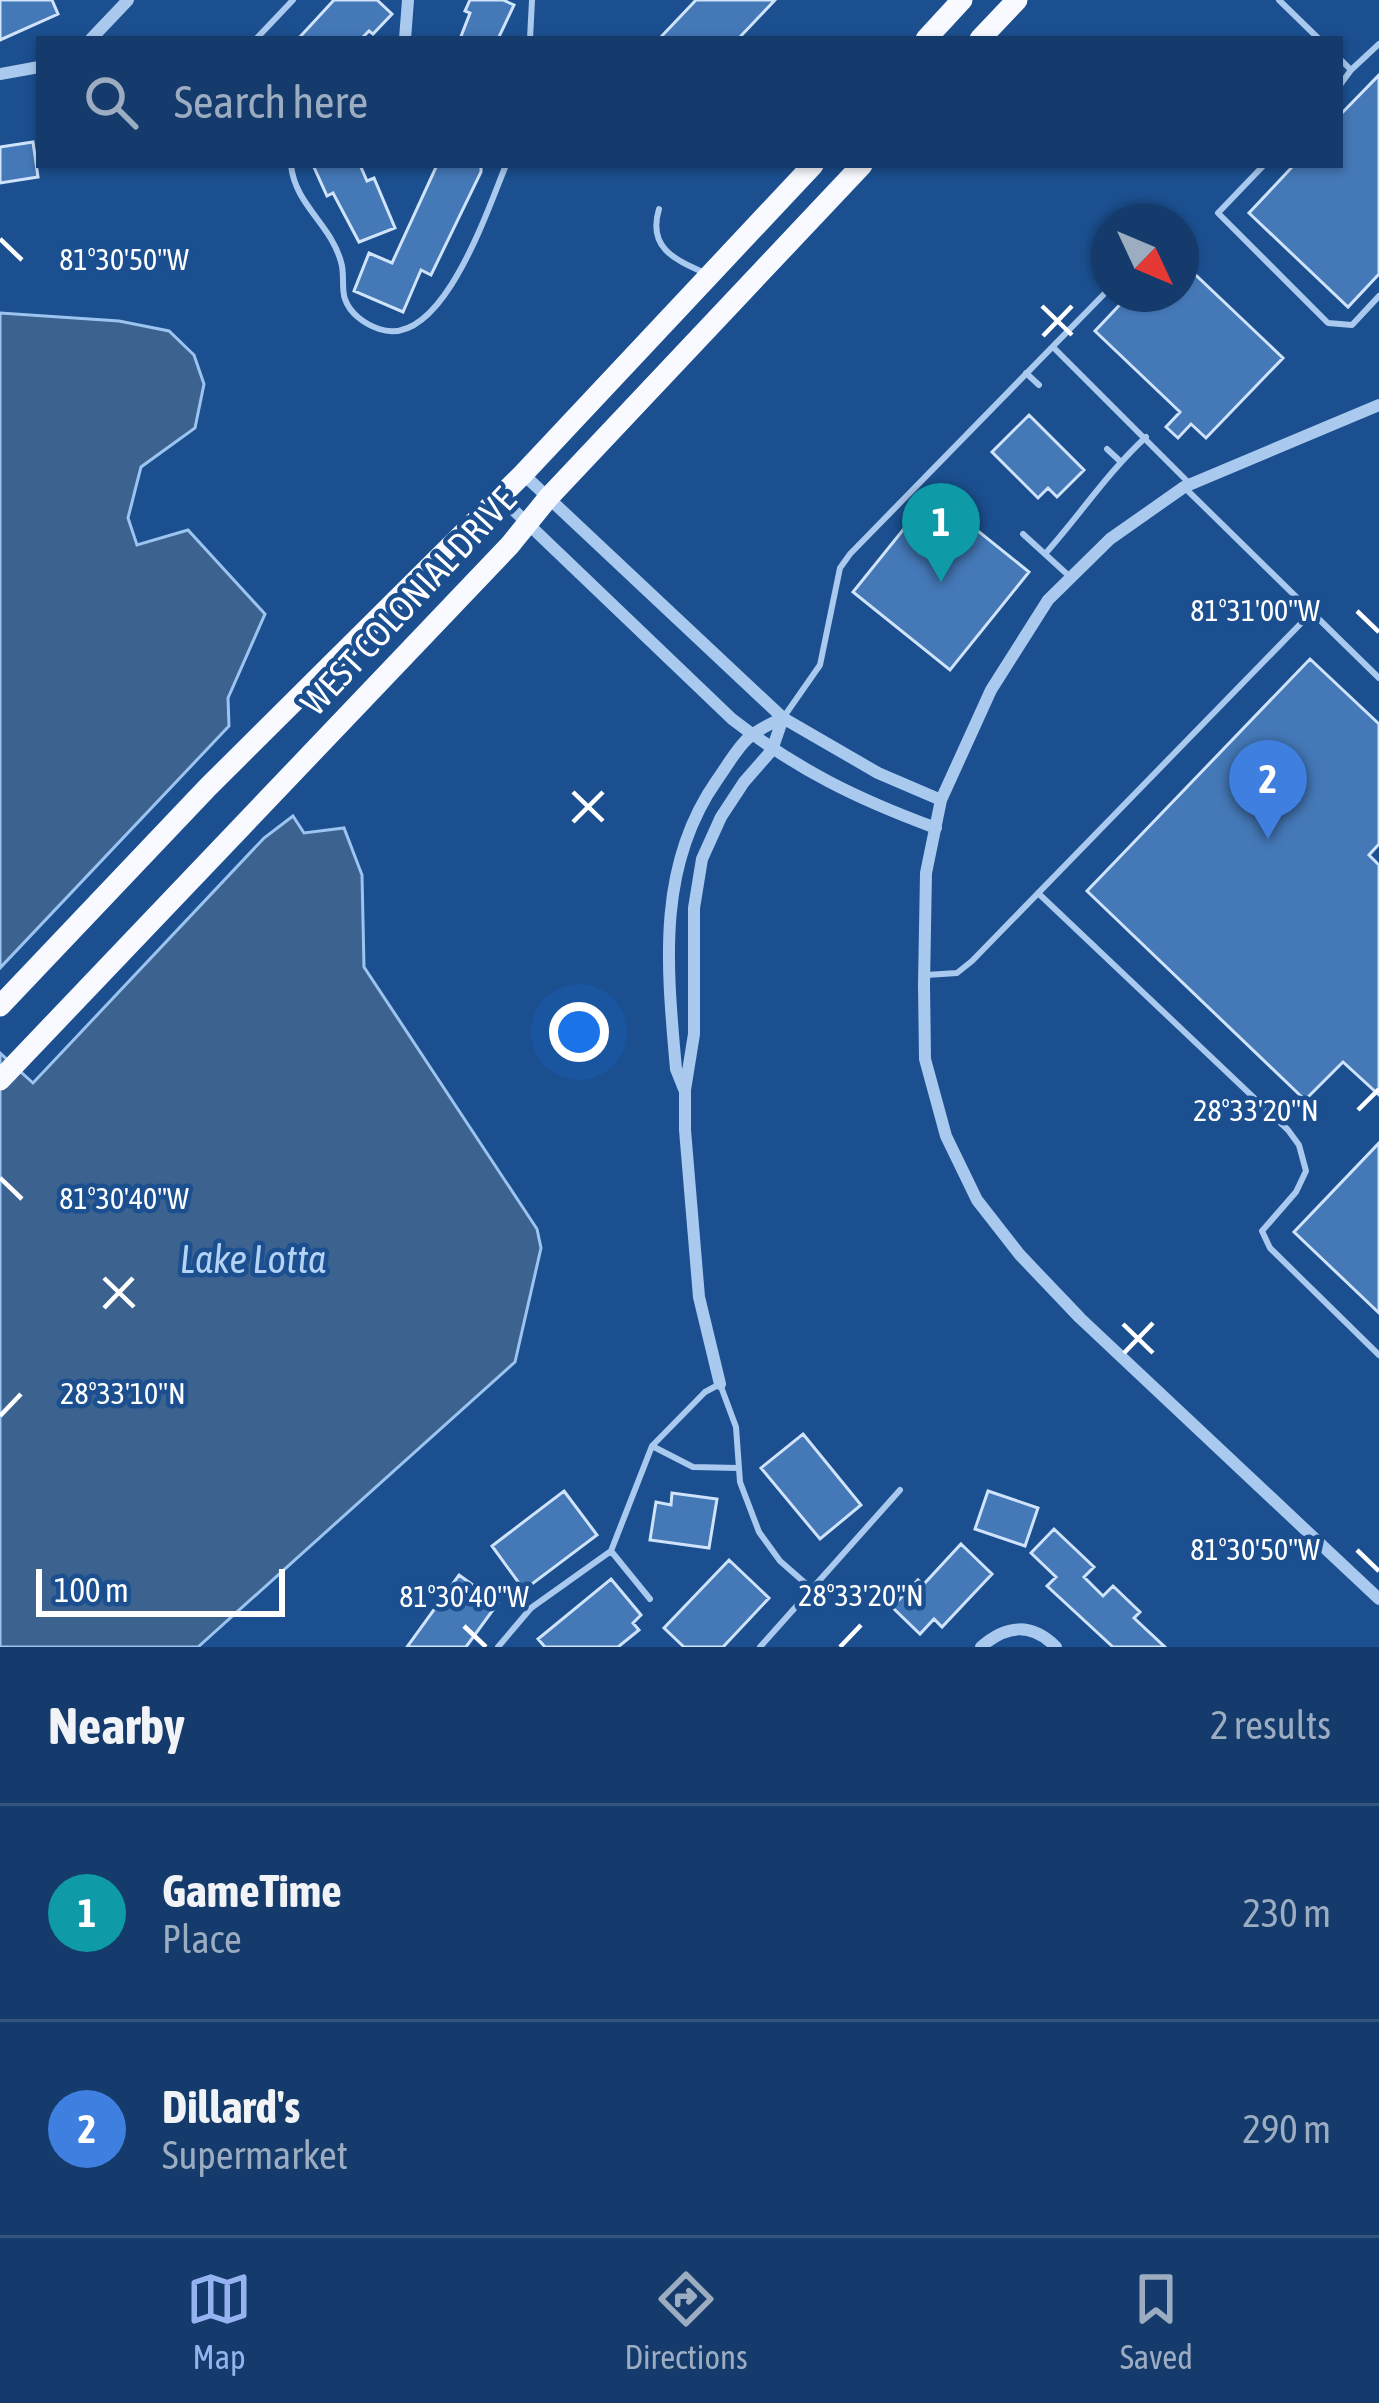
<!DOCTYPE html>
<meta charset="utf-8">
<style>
:root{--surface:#143b6b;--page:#214673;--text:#f1f3f6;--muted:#9dadc1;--line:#33557e;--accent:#95b2f1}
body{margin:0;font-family:"Asap Condensed",sans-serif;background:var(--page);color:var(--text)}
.compass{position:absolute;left:1091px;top:204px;width:108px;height:108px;border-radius:50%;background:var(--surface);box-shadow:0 3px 9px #0004;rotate:134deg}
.scale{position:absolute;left:36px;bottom:30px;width:249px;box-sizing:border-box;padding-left:12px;border:6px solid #fff;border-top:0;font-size:33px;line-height:42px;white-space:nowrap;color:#fff;-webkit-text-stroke:9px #1b4f8f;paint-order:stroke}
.you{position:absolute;left:579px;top:1032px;width:42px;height:42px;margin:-30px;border:9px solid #fff;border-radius:50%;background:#1a73e8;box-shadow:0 0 0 18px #1a73e833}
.badge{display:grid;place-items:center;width:78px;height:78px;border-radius:50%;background:var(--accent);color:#fff;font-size:39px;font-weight:700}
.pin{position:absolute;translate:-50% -99px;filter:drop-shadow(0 3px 6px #0008)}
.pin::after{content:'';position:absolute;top:63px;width:42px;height:36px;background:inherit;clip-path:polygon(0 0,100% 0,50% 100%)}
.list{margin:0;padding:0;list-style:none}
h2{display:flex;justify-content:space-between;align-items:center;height:156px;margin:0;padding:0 48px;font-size:51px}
h2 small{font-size:39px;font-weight:400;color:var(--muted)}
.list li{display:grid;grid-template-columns:78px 1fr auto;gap:36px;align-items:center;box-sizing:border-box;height:216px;padding:0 48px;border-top:3px solid var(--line)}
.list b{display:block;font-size:45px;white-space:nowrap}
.list p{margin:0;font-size:39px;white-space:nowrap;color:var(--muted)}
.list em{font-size:39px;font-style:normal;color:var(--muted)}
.icon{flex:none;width:66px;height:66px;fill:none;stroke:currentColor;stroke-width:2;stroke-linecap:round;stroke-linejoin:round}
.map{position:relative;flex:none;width:1379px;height:1647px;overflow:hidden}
.search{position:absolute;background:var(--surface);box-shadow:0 3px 9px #0004;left:36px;right:36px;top:36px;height:132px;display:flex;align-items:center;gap:30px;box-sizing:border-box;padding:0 42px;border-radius:0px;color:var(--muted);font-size:45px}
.sheet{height:588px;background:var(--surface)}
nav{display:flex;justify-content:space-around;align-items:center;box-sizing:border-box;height:168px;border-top:3px solid var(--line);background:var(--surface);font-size:33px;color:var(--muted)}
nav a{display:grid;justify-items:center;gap:6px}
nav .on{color:var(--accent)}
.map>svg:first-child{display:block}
</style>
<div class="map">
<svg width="1379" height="1647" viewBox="0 0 1379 1647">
<rect width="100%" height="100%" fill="#1b4f8f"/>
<path fill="#3c6290" stroke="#9cc4f0" stroke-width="3" d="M0 313 119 321 169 331 194 355 204 384 195 428 141 467 128 518 137 545 188 530 265 614 228 698 229 726 0 968Z
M293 816 304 833 344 828 362 875 364 967 537 1229 541 1248 515 1362 198 1647H0V1053L33 1083 264 838Z"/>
<path fill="#4478b7" stroke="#cfe3fa" stroke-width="3" d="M0 0H52L58 14 0 40Z
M334 0H377L392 14 373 34 369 31 361 39H298Z
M470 0H503L514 5 498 39H460L470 13 465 11Z
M696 0H775L738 39H659Z
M1379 75V274L1348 307 1249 213 1294 165H1340V115Z
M33 142 38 177 0 183V147Z
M313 165H360L367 181 374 178 395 228 359 242 333 193 327 196Z
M437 165H481V172L431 275 421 270 403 312 354 291 369 253 392 263Z
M1181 261 1283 358 1206 438 1191 424 1178 438 1166 427 1180 412 1095 331 1130 294H1181Z
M1029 415 1084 470 1057 497 1048 488 1038 498 992 452Z
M932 494 1029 572 950 670 853 592Z
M1310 659 1379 724V844L1369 855 1379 865V1095L1343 1062 1305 1100 1087 891Z
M1379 1143V1313L1294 1232Z
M803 1434 861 1505 820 1539 761 1468Z
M564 1491 597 1535 524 1590 492 1546Z
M988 1491 1038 1508 1025 1546 975 1529Z
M672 1493 717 1499 709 1548 650 1540 656 1502 671 1505Z
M1054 1529 1094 1567 1084 1577 1103 1596 1113 1586 1140 1612 1134 1618 1165 1647H1113L1047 1586 1056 1577 1031 1553Z
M961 1544 992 1574 942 1627 934 1619 920 1634 892 1607 918 1580 923 1585Z
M729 1560 769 1598 723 1647H684L664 1628Z
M459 1575 498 1603 466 1647H407Z
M611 1579 641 1615 633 1623 639 1630 618 1647H545L538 1639Z"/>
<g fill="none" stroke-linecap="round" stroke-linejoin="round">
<path stroke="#a9c9ee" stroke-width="6" d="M1279 0 1319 39
M256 39 293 0
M530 39 532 0
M1340 59 1351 70 1379 44
M1340 85 1351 70
M291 165C295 205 331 224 341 262 345 274 341 288 345 299 350 314 365 324 379 329 442 351 488 208 506 165
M1264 165 1218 213 1328 323 1352 325 1379 296
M659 209C647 249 676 260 707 274
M1053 347 1188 482
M1026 373 1039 385
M1107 449 1121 462
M1184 487 1379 678
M1023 534 1068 575
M1045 554C1080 515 1107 473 1146 437
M783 718 820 665 840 568 850 554 1109 289
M1038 893 1288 1130 1299 1145 1306 1171 1296 1192 1262 1231 1270 1248 1379 1355
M926 975 957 973 972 961 1311 613
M652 1446 693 1467 738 1468
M611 1551 650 1599
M498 1647 531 1608 611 1551 652 1446 705 1392 720 1384 736 1427 740 1482 759 1532 780 1561 812 1589
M760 1647 900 1490"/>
<path stroke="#a9c9ee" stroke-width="12" d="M91 39 128 0
M405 39 408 0
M0 74 39 67
M1379 405 1184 487 1110 539 1048 600 991 690 941 800 926 873 924 984 925 1059 946 1136 977 1200 1020 1255 1080 1318 1379 1599
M523 474 783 718 878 773 941 800
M500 497 732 719C798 770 857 799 936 828
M684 1089 676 1069C667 967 656 867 717 780 742 744 742 736 783 718
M720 1384 699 1297 685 1130V1090L694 1034V908L702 859 721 817 744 782 772 750 783 718
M981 1647C1007 1624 1032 1623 1056 1647"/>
<path stroke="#f8faff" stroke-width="21" d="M926 39 962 0
M980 39 1017 0
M0 1006 208 787 523 474 813 165
M0 1080 510 545 548 498 862 165"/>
</g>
<path fill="none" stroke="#fff" stroke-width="4.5" d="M0 239 22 260M1042 306 1072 335M1043 336 1072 306M1357 611 1379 632M573 792 603 821M573 822 603 792M1358 1110 1379 1089M0 1178 22 1199M104 1278 134 1307M104 1308 133 1278M1123 1324 1153 1353M1124 1353 1153 1323M0 1416 21 1394M1357 1550 1379 1571M464 1626 486 1647M840 1647 861 1625"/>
<g text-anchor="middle" stroke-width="9" stroke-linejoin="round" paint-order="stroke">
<g font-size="36" fill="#fff" stroke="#1b4f8f">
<text transform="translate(408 601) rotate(-47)" y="13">WEST COLONIAL DRIVE</text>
</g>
<g font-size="39" font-style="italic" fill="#b5d3f5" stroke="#1b4f8f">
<text x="253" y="1273">Lake Lotta</text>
</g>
</g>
<g font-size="30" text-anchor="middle" fill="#fff" stroke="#1b4f8f" stroke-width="9" stroke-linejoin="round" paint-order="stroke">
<text x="124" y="270">81°30'50"W</text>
<text x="1255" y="621">81°31'00"W</text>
<text x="1256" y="1121">28°33'20"N</text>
<text x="124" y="1209">81°30'40"W</text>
<text x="123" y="1404">28°33'10"N</text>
<text x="1255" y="1560">81°30'50"W</text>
<text x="861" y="1606">28°33'20"N</text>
<text x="464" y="1607">81°30'40"W</text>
</g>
</svg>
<svg class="compass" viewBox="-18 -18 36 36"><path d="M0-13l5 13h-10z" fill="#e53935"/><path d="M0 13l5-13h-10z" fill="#9dadc1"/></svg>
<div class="scale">100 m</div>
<div class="you"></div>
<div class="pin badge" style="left:941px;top:582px;background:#0f9aa8">1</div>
<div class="pin badge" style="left:1268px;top:839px;background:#3f7fe0">2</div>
<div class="search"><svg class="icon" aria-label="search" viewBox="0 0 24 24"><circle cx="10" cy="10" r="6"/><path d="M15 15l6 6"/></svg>Search here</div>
</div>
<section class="sheet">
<h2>Nearby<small>2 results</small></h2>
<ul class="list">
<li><span class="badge" style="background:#0f9aa8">1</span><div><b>GameTime</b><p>Place</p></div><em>230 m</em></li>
<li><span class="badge" style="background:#3f7fe0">2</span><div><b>Dillard's</b><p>Supermarket</p></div><em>290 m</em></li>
</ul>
</section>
<nav>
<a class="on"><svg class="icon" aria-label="map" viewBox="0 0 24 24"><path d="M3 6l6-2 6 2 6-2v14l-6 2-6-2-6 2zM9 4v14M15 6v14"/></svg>Map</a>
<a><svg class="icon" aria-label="directions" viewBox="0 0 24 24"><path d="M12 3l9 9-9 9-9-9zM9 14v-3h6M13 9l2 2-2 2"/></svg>Directions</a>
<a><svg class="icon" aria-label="saved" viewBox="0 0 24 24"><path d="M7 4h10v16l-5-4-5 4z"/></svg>Saved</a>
</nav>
